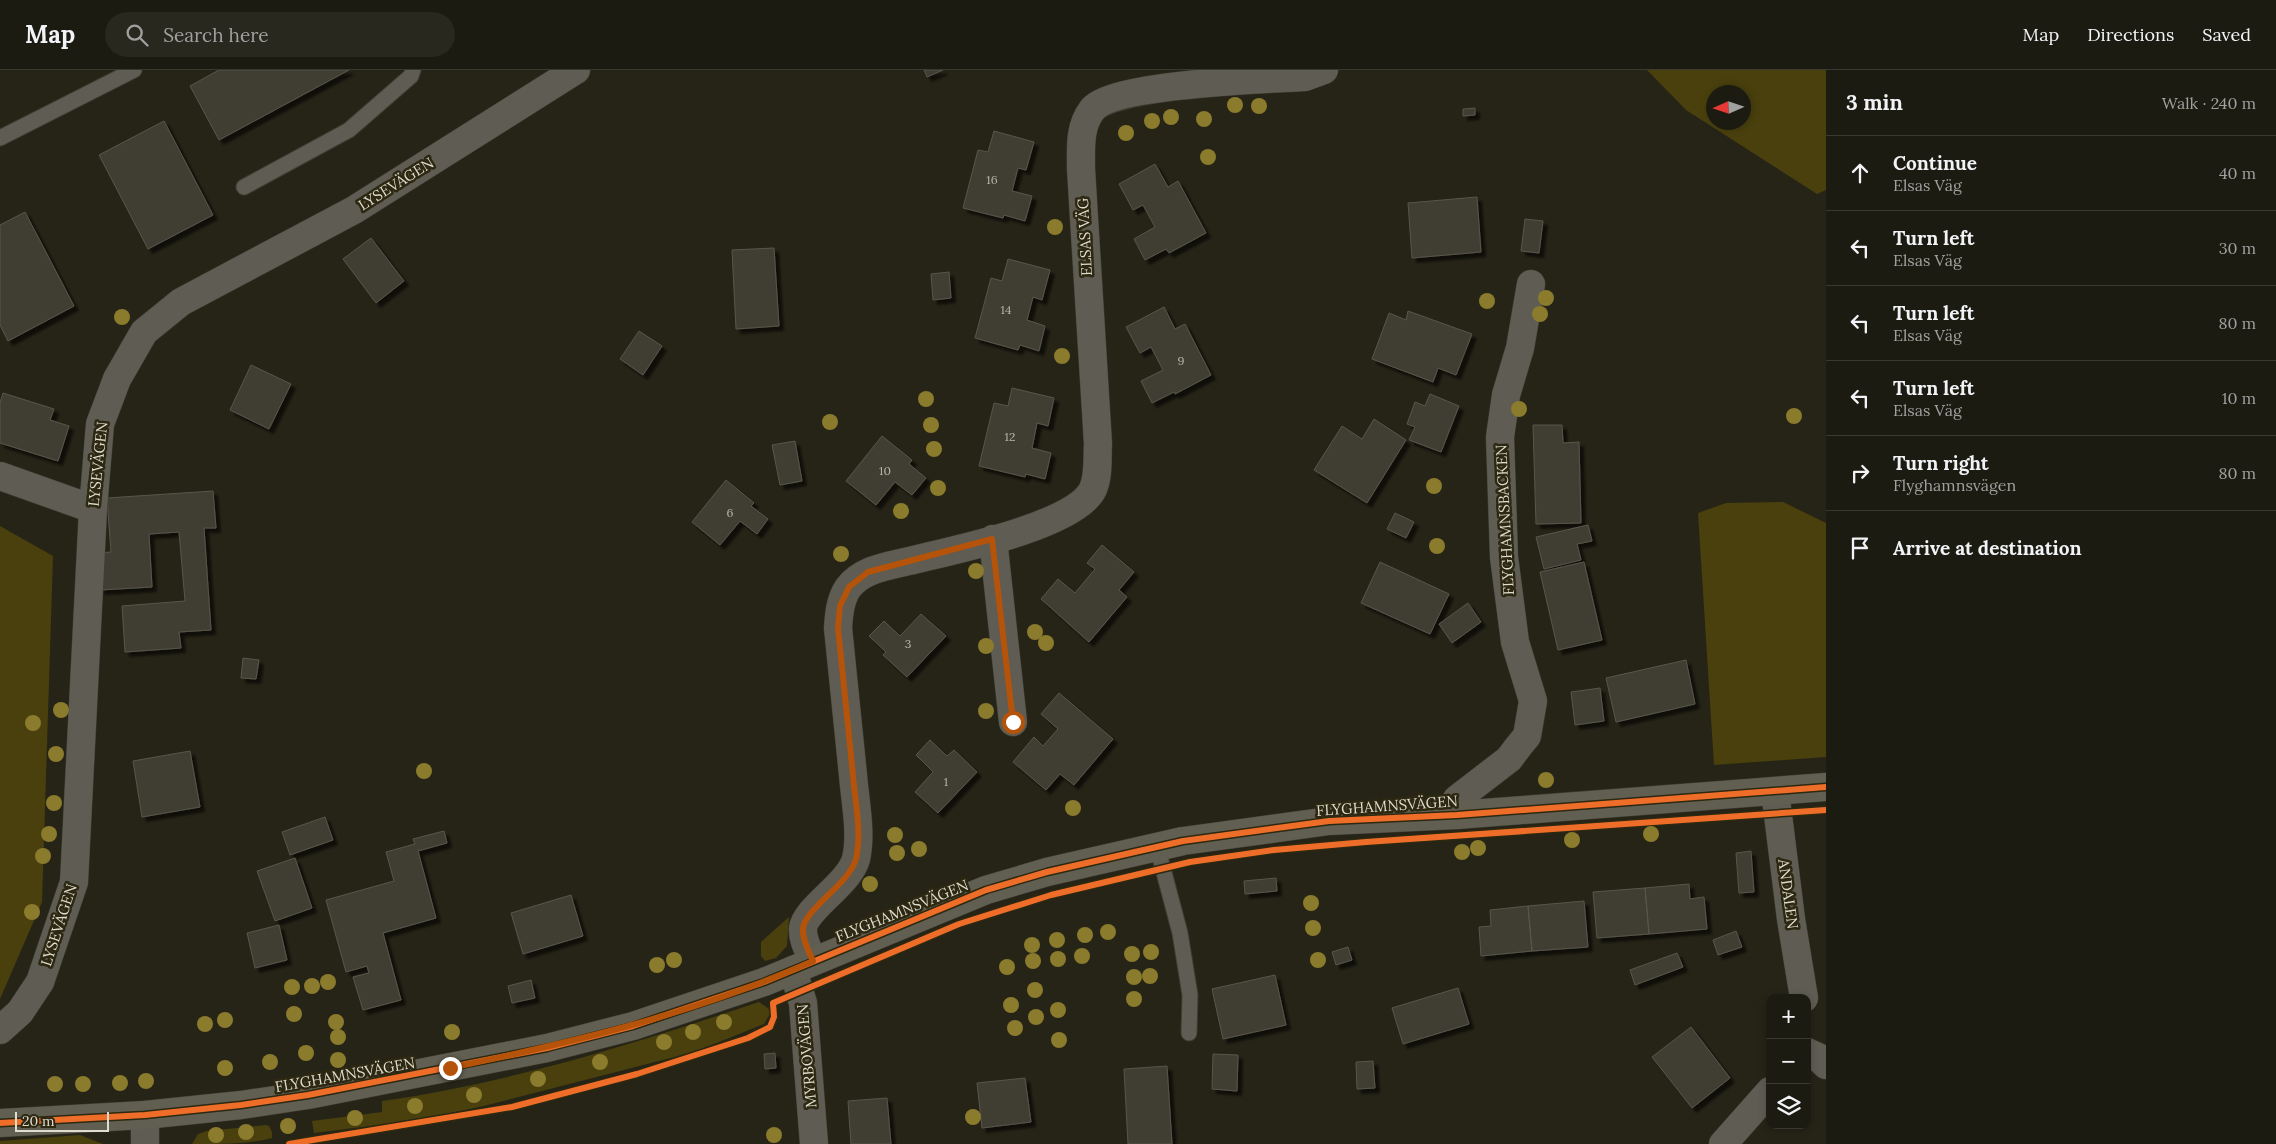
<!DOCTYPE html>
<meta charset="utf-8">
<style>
:root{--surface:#1c1b11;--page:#29281f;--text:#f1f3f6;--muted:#a0a19f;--line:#3a3931}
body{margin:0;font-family:Lora,serif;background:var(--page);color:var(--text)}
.controls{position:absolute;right:15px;bottom:15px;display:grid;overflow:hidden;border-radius:10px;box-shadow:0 2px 8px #0003}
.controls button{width:45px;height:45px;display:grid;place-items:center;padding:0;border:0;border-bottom:1px solid var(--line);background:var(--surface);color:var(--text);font:25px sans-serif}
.compass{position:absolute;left:1706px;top:15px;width:45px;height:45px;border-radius:50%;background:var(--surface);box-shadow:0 2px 8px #0003;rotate:267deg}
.scale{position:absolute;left:15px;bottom:12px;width:94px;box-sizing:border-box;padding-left:5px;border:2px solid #dfddcf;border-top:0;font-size:14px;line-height:18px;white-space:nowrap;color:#dfddcf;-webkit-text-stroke:4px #2c2811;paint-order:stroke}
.stop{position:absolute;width:15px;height:15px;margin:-11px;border:4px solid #b45309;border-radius:50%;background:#fff}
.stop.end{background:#b45309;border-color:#fff;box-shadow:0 1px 5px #0008}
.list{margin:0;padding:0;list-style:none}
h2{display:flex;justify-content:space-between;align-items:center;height:65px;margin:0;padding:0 20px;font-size:21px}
h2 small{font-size:16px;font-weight:400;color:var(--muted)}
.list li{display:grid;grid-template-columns:32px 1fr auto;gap:15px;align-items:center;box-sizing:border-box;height:75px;padding:0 20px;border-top:1px solid var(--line)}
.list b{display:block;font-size:19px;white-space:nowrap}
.list p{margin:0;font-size:16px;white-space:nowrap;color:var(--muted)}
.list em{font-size:16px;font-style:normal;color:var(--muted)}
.icon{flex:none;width:28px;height:28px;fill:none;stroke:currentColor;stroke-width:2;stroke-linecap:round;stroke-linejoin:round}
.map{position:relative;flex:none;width:1826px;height:1074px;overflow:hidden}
header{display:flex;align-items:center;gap:30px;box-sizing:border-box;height:70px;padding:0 25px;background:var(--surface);border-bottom:1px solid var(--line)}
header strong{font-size:24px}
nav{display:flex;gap:28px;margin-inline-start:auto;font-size:18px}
.search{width:350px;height:45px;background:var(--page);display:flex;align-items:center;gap:12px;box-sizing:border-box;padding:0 18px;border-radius:28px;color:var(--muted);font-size:19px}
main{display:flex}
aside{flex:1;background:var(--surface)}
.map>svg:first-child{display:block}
</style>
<header>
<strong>Map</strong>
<div class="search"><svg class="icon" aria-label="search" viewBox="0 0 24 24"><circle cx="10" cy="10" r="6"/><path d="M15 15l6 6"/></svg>Search here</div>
<nav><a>Map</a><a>Directions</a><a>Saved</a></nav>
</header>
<main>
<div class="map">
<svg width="1826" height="1074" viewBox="0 0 1826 1074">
<defs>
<filter id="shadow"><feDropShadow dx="4.5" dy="4.5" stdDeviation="1" flood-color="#0009"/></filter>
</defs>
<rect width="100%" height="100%" fill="#262417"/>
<path fill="#49400d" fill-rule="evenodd" d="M1647 0H1826V120L1817 124 1686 40ZM1714 22H1744V52H1714Z
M1783 432 1826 453V687L1714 695 1698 443 1726 433Z
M0 456 53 486 42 832 0 929Z
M789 847 787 876 776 888 765 891 761 886V872Z
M759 932 769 939 770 944 764 954 694 982 488 1035 419 1050 314 1063 312 1051 382 1042V1031C511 1013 636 973 759 932Z
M266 1055 269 1056 272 1062V1068C250 1074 215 1074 192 1074L198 1064 207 1061Z
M80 1065 103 1074H0V1071Z"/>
<path fill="#403e33" stroke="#58564b" filter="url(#shadow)" d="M219 0H349L219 70 190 16Z
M924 0H943L927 7Z
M1475 38V45L1463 46V39Z
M164 51 213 145 148 179 99 85Z
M994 61 1034 72 1026 100 1018 98 1012 121 1032 126 1025 151 1004 145 1003 148 963 138 978 80 988 82Z
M1155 94 1168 117 1178 111 1206 163 1169 183 1166 179 1145 190 1134 169 1155 157 1143 135 1133 140 1119 114Z
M1477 127 1481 182 1412 188 1408 133Z
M25 142 74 236 8 271 0 255V155Z
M1525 149 1543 151 1539 183 1521 181Z
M371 168 404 211 376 233 343 189Z
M774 178 779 256 736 259 732 180Z
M1008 189 1050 200 1042 230 1033 227 1027 250 1045 256 1039 281 1020 275 1018 280 975 268 991 208 1002 211Z
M949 202 951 228 933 230 931 204Z
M1164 237 1175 259 1185 254 1211 305 1175 324 1174 322 1152 333 1141 311 1163 300 1151 277 1140 283 1126 257Z
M1408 241 1472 264 1456 305 1438 298 1433 312 1372 289 1389 243 1406 250Z
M639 261 662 276 643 305 620 289Z
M251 295 291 314 269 359 230 340Z
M1012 318 1054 328 1048 356 1037 353 1032 378 1051 383 1045 409 1026 404 1025 407 979 396 994 333 1008 336Z
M3 323 54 339 50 350 69 356 58 391 0 373V333Z
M1430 324 1459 336 1441 382 1409 370 1415 357 1407 354 1415 332 1425 336Z
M1374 349 1406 370 1367 433 1314 400 1342 356 1362 369Z
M1533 355H1562L1563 373 1579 372 1581 453 1536 454Z
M882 366 912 390 909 394 926 408 912 425 895 412 876 435 846 411Z
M795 371 802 411 780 415 772 375Z
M726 410 754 433 751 436 768 449 757 464 740 451 720 475 692 452Z
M213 421 216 458H204L211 560 179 562 181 578 125 582 122 536 185 531 179 462 149 464 152 517 100 520 98 483 111 482 107 428Z
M1395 443 1414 452 1406 468 1387 459Z
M1588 455 1592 471 1577 474 1581 490 1544 499 1536 467Z
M1102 475 1134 502 1119 520 1127 527 1089 572 1041 529 1058 509 1075 523 1095 499 1087 493Z
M1380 492 1449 524 1430 564 1361 533Z
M1584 492 1602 570 1558 580 1540 502Z
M1468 533 1481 552 1452 573 1439 554Z
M921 544 946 566 907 607 883 585 886 582 869 566 884 551 900 566Z
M243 588 259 590 256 609 241 608Z
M1686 590 1695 634 1616 652 1606 608Z
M1600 618 1604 651 1575 655 1571 622Z
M1059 623 1113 669 1074 715 1060 704 1046 720 1013 692 1034 667 1043 676 1058 659 1041 644Z
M930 670 947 686 954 680 977 702 938 743 915 722 933 702 916 685Z
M190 681 200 737 142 747 133 691Z
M325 747 333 770 290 785 282 762Z
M444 761 447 773 418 781 436 848 383 863 401 930 363 940 353 907 369 903 367 896 346 902 326 830 394 811 386 782 415 774 413 769Z
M1751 781 1754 822 1739 823 1736 783Z
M295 788 312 838 275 851 257 801Z
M1276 808 1277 821 1245 824 1244 811Z
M1689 814 1690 829 1704 827 1707 859 1649 864 1645 818Z
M1645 818 1649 864 1597 868 1593 822Z
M571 825 583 866 523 884 511 843Z
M1584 831 1588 877 1532 881 1528 836Z
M1528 836 1532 881 1481 886 1479 857 1491 856 1490 840Z
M279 855 287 890 255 898 247 863Z
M1736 861 1742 877 1718 885 1713 870Z
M1348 877 1352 890 1336 895 1332 882Z
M1677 883 1683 897 1635 915 1630 900Z
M1275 905 1286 955 1223 969 1212 919Z
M531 910 535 928 512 933 508 916Z
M1458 918 1469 954 1403 974 1392 938Z
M1691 957 1730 1008 1692 1038 1652 987Z
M775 983 776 998 765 999 764 984Z
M1213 984 1238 985 1237 1021 1212 1019Z
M1373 991 1375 1018 1357 1019 1356 992Z
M1167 996 1172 1074H1128L1124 999Z
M1025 1008 1031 1052 982 1058 977 1013Z
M887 1028 891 1074H851L848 1031Z"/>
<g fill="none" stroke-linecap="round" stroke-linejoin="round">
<defs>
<path id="lane" d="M0 68 134 0
M244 117 349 60 411 6 413 0
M1157 776 1180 863 1190 925 1189 963"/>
<path id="street" d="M0 406 93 439
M993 469 1013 652
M1775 721 1791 849 1804 928
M1457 745V729L1509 689 1518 677 1527 666 1533 631 1515 572 1504 487 1500 367 1506 325 1520 278 1531 214
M813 891C809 881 802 870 803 858 806 838 849 814 856 789 862 763 855 731 853 705 848 656 843 607 838 558 839 544 840 530 848 518 862 499 888 496 909 491 949 481 1076 456 1093 419 1099 405 1097 389 1098 374L1081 99C1081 78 1079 57 1092 40 1111 14 1269 9 1305 7L1324 0
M793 900 803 933 814 1074
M0 960 20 942 40 912 74 812 93 439 100 354 117 309 144 262 181 232 354 140 576 0
M1807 982 1818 987 1826 995
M145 1045V1074
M1723 1074 1770 1021"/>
<path id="secondary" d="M0 1053 145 1045 241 1035 308 1025 547 978 633 956 764 912 986 820 1047 802 1183 771 1329 751 1457 745 1826 717"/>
</defs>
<use href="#lane" stroke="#413f35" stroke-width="17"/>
<use href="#street" stroke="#413f35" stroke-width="29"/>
<use href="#secondary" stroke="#413f35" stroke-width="29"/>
<use href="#lane" stroke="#5e5c53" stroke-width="15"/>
<use href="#street" stroke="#5e5c53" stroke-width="28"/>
<use href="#secondary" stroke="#615f52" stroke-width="28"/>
<defs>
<path id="cycleway" d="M0 1053 145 1045 241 1035 308 1025 547 978 633 956 764 912 986 820 1047 802 1183 771 1329 751 1457 745 1826 717
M289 1074 512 1037 637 1004 748 968 770 957 774 947 773 933 959 854 1051 825 1190 792 1274 780 1366 772 1826 740"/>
</defs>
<use href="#cycleway" stroke="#2c2811" stroke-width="9"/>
<use href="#cycleway" stroke="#ee6e29" stroke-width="6"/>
</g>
<g fill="#8b7b2d">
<circle cx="1235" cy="35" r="8"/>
<circle cx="1259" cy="36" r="8"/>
<circle cx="1171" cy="47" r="8"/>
<circle cx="1204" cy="49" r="8"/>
<circle cx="1152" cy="51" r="8"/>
<circle cx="1126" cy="63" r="8"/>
<circle cx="1208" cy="87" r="8"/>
<circle cx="1055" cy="157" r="8"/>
<circle cx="1546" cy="228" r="8"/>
<circle cx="1487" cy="231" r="8"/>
<circle cx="1540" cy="244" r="8"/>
<circle cx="122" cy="247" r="8"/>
<circle cx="1062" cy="286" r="8"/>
<circle cx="926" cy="329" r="8"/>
<circle cx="1519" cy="339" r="8"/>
<circle cx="1794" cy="346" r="8"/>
<circle cx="830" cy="352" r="8"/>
<circle cx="931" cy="355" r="8"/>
<circle cx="934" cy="379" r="8"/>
<circle cx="1434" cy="416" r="8"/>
<circle cx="938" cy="418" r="8"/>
<circle cx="901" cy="441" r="8"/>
<circle cx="1437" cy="476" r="8"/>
<circle cx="841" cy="484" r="8"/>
<circle cx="976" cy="501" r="8"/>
<circle cx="1035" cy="562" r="8"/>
<circle cx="1046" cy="573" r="8"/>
<circle cx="986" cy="576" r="8"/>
<circle cx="61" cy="640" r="8"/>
<circle cx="986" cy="641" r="8"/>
<circle cx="33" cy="653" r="8"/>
<circle cx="56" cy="684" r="8"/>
<circle cx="424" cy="701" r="8"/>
<circle cx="1546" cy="710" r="8"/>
<circle cx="54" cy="733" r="8"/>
<circle cx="1073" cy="738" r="8"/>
<circle cx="49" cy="764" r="8"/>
<circle cx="1651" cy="764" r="8"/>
<circle cx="895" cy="765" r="8"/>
<circle cx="1572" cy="770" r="8"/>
<circle cx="1478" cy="778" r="8"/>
<circle cx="919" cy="779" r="8"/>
<circle cx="1462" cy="782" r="8"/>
<circle cx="897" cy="783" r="8"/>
<circle cx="43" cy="786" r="8"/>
<circle cx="870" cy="814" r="8"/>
<circle cx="1311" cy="833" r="8"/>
<circle cx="32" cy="842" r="8"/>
<circle cx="1313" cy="858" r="8"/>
<circle cx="1108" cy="862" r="8"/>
<circle cx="1085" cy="865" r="8"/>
<circle cx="1057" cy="870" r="8"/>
<circle cx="1032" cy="875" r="8"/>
<circle cx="1151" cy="882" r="8"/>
<circle cx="1132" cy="884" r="8"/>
<circle cx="1082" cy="886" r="8"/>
<circle cx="1058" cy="889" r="8"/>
<circle cx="674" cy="890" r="8"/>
<circle cx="1318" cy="890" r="8"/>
<circle cx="1033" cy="891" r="8"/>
<circle cx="657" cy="895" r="8"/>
<circle cx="1007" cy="897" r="8"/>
<circle cx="1150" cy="906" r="8"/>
<circle cx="1134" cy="907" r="8"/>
<circle cx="328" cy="912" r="8"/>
<circle cx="312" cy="916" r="8"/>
<circle cx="292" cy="917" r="8"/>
<circle cx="1035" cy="920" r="8"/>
<circle cx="1134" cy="929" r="8"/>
<circle cx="1011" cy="935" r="8"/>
<circle cx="1058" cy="940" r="8"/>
<circle cx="294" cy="944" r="8"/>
<circle cx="1036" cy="947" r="8"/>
<circle cx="225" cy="950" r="8"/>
<circle cx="336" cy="952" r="8"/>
<circle cx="724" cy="952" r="8"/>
<circle cx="205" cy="954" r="8"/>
<circle cx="1015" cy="958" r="8"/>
<circle cx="452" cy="962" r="8"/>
<circle cx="693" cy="962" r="8"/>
<circle cx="338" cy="967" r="8"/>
<circle cx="1059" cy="970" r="8"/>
<circle cx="664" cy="972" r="8"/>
<circle cx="306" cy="983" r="8"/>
<circle cx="338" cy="990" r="8"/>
<circle cx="270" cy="992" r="8"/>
<circle cx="600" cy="992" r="8"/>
<circle cx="225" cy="998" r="8"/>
<circle cx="538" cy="1009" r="8"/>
<circle cx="146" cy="1011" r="8"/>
<circle cx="120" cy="1013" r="8"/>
<circle cx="55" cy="1014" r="8"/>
<circle cx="83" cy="1014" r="8"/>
<circle cx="474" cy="1025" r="8"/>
<circle cx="415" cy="1036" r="8"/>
<circle cx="973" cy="1047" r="8"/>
<circle cx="355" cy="1048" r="8"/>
<circle cx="288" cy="1056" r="8"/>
<circle cx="246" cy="1062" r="8"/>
<circle cx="216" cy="1065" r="8"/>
<circle cx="774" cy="1065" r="8"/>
</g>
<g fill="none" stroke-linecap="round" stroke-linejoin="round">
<path stroke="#b45309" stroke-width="6" d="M450 998C574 972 697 943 813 891 809 881 802 870 803 858 806 838 849 814 856 789 862 763 855 731 853 705 848 656 843 607 838 558L840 536 849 517 868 502 992 469 1013 652"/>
</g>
<g text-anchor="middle" stroke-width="5" stroke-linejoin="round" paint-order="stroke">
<g font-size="12" fill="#b7b5a8">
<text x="992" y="114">16</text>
<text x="1006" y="244">14</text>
<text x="1181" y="295">9</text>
<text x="1010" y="371">12</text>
<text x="885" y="405">10</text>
<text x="730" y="447">6</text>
<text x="908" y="578">3</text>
<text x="946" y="716">1</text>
</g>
<g font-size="15" fill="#dfddcf" stroke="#2c2811">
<text transform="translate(396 114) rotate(-32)" y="5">LYSEVÄGEN</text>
<text transform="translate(1085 167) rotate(-93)" y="5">ELSAS VÄG</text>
<text transform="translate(98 394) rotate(-84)" y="5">LYSEVÄGEN</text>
<text transform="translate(1505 450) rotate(-93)" y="5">FLYGHAMNSBACKEN</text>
<text transform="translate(1387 736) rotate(-4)" y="5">FLYGHAMNSVÄGEN</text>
<text transform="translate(1788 824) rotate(82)" y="5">ANDALEN</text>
<text transform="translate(902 841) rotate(-22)" y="5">FLYGHAMNSVÄGEN</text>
<text transform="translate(59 855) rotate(-72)" y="5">LYSEVÄGEN</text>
<text transform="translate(807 986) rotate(-95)" y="5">MYRBOVÄGEN</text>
<text transform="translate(345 1005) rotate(-10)" y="5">FLYGHAMNSVÄGEN</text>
</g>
</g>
</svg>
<div class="controls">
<button>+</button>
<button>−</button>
<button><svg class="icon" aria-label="layers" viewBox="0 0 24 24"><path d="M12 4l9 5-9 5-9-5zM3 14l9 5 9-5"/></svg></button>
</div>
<svg class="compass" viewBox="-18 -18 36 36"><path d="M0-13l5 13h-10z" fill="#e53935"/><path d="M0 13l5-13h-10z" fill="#a0a19f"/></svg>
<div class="scale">20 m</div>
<div class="stop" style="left:1013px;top:652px"></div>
<div class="stop end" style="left:450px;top:998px"></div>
</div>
<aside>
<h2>3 min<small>Walk · 240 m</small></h2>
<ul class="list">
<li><svg class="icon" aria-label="ahead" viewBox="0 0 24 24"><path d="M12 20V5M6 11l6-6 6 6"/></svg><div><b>Continue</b><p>Elsas Väg</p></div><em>40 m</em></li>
<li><svg class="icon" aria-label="left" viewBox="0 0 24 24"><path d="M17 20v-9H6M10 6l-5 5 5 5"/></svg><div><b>Turn left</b><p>Elsas Väg</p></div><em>30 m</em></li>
<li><svg class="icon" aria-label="left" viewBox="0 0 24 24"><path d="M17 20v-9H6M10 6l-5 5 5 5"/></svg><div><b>Turn left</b><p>Elsas Väg</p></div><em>80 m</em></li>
<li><svg class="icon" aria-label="left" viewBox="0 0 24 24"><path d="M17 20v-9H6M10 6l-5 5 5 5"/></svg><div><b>Turn left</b><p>Elsas Väg</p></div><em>10 m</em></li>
<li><svg class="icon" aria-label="right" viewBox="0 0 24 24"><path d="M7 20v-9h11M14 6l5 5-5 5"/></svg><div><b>Turn right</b><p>Flyghamnsvägen</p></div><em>80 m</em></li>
<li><svg class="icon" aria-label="arrive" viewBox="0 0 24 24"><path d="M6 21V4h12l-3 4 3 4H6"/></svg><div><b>Arrive at destination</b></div></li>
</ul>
</aside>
</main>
